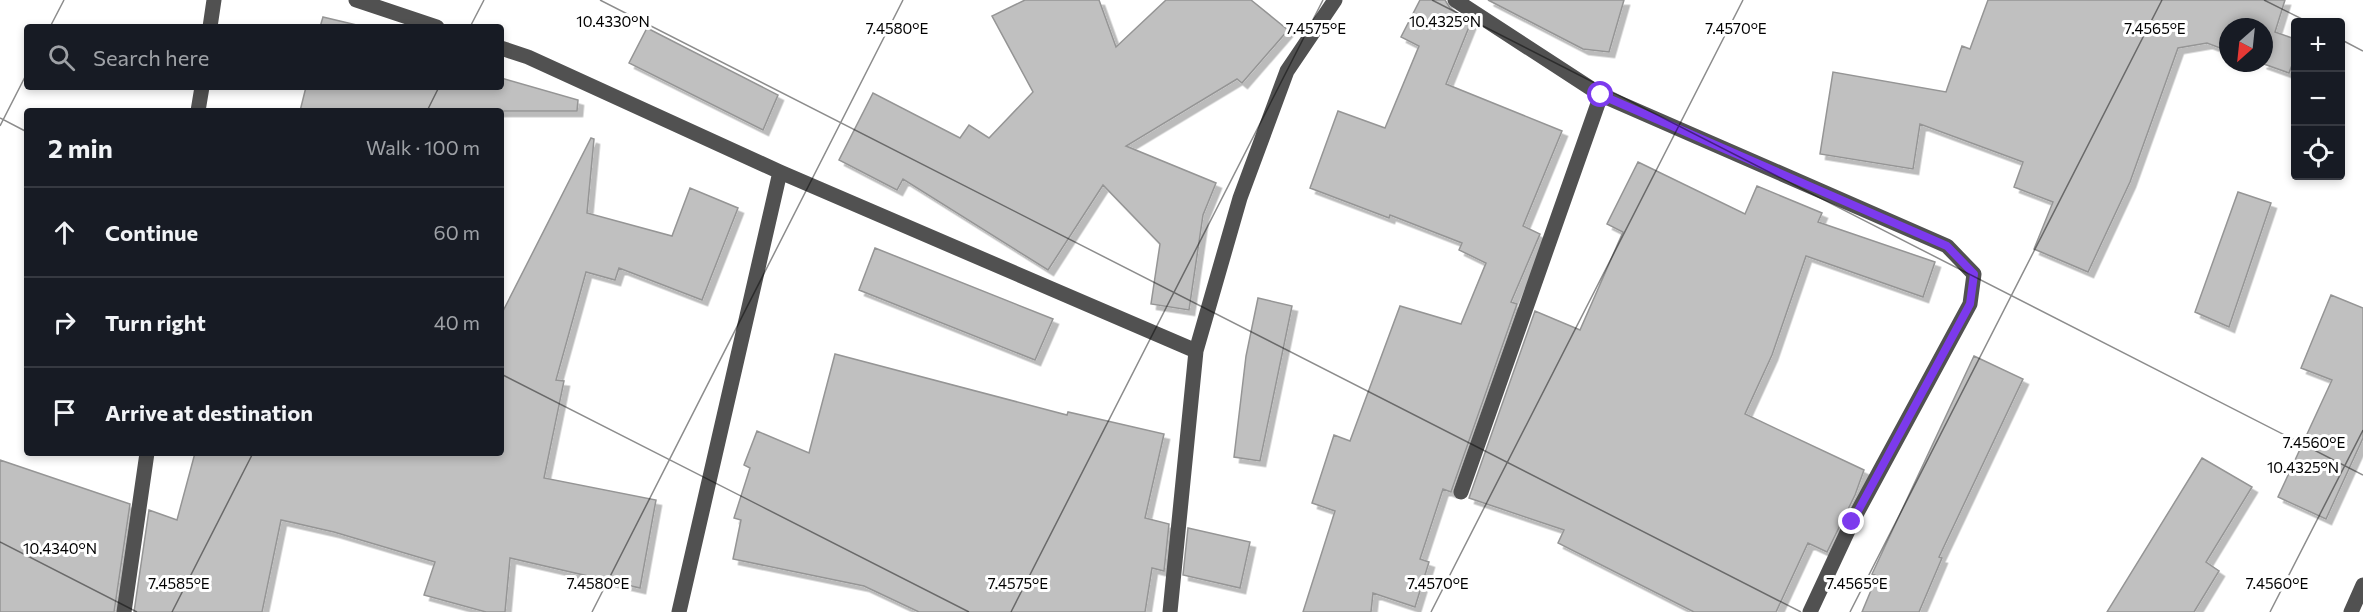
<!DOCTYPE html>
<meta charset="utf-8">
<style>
:root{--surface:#171b24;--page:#20242c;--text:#f1f3f6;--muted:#9ea1a6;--line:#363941}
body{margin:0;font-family:Commissioner,sans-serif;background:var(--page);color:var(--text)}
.controls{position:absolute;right:18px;top:18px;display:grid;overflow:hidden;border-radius:6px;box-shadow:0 3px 9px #0003}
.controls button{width:54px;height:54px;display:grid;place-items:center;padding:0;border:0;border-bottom:2px solid var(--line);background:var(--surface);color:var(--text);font:30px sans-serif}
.compass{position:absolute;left:2219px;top:18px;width:54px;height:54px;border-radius:50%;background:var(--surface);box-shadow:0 3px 9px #0003;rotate:207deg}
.stop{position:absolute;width:18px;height:18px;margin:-14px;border:4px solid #7c3aed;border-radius:50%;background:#fff}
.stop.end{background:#7c3aed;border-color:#fff;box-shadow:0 2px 6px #0008}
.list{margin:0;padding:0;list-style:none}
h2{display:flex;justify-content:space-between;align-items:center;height:78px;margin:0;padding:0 24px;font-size:26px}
h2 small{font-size:20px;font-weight:400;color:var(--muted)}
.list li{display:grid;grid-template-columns:39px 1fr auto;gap:18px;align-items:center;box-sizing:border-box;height:90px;padding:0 24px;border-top:2px solid var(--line)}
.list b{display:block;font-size:22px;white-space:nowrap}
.list em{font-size:20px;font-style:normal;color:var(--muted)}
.icon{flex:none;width:33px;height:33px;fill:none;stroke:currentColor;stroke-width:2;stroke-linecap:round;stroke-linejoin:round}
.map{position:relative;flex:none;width:2363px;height:612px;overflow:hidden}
.search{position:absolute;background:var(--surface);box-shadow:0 3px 9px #0003;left:24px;top:24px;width:480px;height:66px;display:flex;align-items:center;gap:15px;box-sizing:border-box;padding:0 21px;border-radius:6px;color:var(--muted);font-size:22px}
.panel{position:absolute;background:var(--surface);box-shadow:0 3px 9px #0003;left:24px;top:108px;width:480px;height:348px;border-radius:6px}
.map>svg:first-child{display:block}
</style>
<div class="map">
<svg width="2363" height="612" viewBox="0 0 2363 612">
<defs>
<filter id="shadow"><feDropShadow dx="5.5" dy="5.5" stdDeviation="0" flood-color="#0004"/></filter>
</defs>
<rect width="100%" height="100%" fill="#fff"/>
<path fill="#c0c0c0" stroke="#959595" stroke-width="1.5" filter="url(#shadow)" d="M1025 0H1099L1116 47 1166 0H1251L1288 30 1242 83 1237 79 1126 146 1216 183 1203 215 1189 310 1151 304 1160 244 1103 185 1048 270 903 179 897 190 839 160 873 93 960 138 969 125 989 138 1033 92 992 16Z
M1420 0H1445L1450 8 1471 22 1446 84 1562 131 1523 226 1540 234 1511 302 1517 304 1451 492 1443 489 1420 559 1429 562 1415 607 1373 593 1371 612H1303L1335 511 1312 503 1334 435 1350 441 1400 306 1461 324 1486 263 1459 250 1462 243 1390 215 1389 218 1310 188 1338 111 1385 128 1419 46 1401 37Z
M1488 0H1624L1609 52 1583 49Z
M1988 0H2285L2275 32 2295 39V57L2289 73 2261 63H2264V27H2228V51L2207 43 2178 48 2130 182 2088 272 2034 249 2053 202 2014 187 2023 162 1920 124 1913 169 1820 154 1833 72 1946 92 1962 46 1970 49Z
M323 17 365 27H320Z
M647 28 778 95 763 130 629 63Z
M501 78 578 100 577 111H300L306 87H501Z
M591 138 594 139 587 213 672 236 690 188 738 208 702 300 619 268 615 280 586 272 556 380 564 381 544 478 656 500 640 588 510 558 505 612H486L424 595 435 562 334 532 281 520 262 612H134L149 510 177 520 195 453H501V315Z
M1638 162 1745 214 1757 186 1822 213 1818 222 1935 262 1923 297 1806 256 1772 355 1745 414 1864 470 1855 495 1827 552 1808 543 1776 612H1694L1558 543 1564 530 1469 498 1535 311 1580 330 1623 232 1607 224Z
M2238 192 2271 203 2229 327 2195 312Z
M875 248 1053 319 1035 360 859 290Z
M2331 295 2363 308V438L2326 519 2278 497 2332 380 2301 368Z
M1258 298 1292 306 1260 461 1234 457 1246 356Z
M835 354 1067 415 1068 412 1164 434 1145 518 1169 524 1164 571 1152 568 1145 612H919L864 586 733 559 741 520 734 518 750 468 744 465 757 431 809 453Z
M1974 356 2023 379 1939 557 1942 558 1919 612H1862L1877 576 1872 574Z
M2202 458 2252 487 2206 562 2219 571 2194 612H2107Z
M0 460 130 504 114 612H0Z
M1188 528 1250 542 1240 588 1183 575Z"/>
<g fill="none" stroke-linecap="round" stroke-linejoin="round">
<path stroke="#515151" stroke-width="15" d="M356 0 437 27
M1455 0 1601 95 1947 246 1974 274 1970 304 1852 522 1810 612
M210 27 214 0
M501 48 528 57 780 172 1196 351
M198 111 202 87
M1461 492 1601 95
M124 612 147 453
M679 612 780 172
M1170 612 1196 351 1240 198 1287 71 1335 0
M2351 612 2363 585"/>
</g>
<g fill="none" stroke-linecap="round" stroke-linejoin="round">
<path stroke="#7c3aed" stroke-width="8" d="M1601 95 1947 246 1974 274 1970 304 1852 522"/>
</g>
<path fill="none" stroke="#000" stroke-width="1.5" stroke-opacity="0.45" d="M600 0 1801 612M1432 0 2363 475M2264 0 2308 22M50 27 64 0M470 27 484 0M2340 39 2363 51M427 111 439 87M0 118 27 132M0 126 27 73M501 374 969 612M0 542 137 612M172 612 253 453M592 612 903 0M1011 612 1323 0M1431 612 1743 0M1850 612 2162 0M2270 612 2363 430"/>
<g font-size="15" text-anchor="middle" fill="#000" stroke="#fff" stroke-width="6" stroke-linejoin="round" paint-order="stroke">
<text x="613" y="27">10.4330°N</text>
<text x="1445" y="27">10.4325°N</text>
<text x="897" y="34">7.4580°E</text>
<text x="1316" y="34">7.4575°E</text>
<text x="1736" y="34">7.4570°E</text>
<text x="2155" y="34">7.4565°E</text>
<text x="2314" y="448">7.4560°E</text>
<text x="2303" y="473">10.4325°N</text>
<text x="60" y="554">10.4340°N</text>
<text x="179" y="589">7.4585°E</text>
<text x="598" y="589">7.4580°E</text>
<text x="1018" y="589">7.4575°E</text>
<text x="1438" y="589">7.4570°E</text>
<text x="1857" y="589">7.4565°E</text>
<text x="2277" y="589">7.4560°E</text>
</g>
</svg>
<div class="controls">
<button>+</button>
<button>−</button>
<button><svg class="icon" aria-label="locate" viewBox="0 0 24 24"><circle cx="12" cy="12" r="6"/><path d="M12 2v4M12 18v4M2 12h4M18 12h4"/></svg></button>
</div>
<svg class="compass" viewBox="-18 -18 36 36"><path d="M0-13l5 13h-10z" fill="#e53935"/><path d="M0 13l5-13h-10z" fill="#9ea1a6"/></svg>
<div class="stop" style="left:1601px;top:95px"></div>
<div class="stop end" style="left:1852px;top:522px"></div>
<div class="search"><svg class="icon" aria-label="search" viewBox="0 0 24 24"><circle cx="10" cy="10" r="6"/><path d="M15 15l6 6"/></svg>Search here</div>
<section class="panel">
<h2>2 min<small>Walk · 100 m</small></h2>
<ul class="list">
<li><svg class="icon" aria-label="ahead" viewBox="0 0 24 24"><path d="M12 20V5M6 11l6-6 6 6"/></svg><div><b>Continue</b></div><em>60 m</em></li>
<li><svg class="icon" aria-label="right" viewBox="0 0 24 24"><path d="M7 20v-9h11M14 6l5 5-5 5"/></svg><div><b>Turn right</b></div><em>40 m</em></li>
<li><svg class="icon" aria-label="arrive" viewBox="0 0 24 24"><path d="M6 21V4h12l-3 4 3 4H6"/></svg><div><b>Arrive at destination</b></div></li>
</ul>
</section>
</div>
